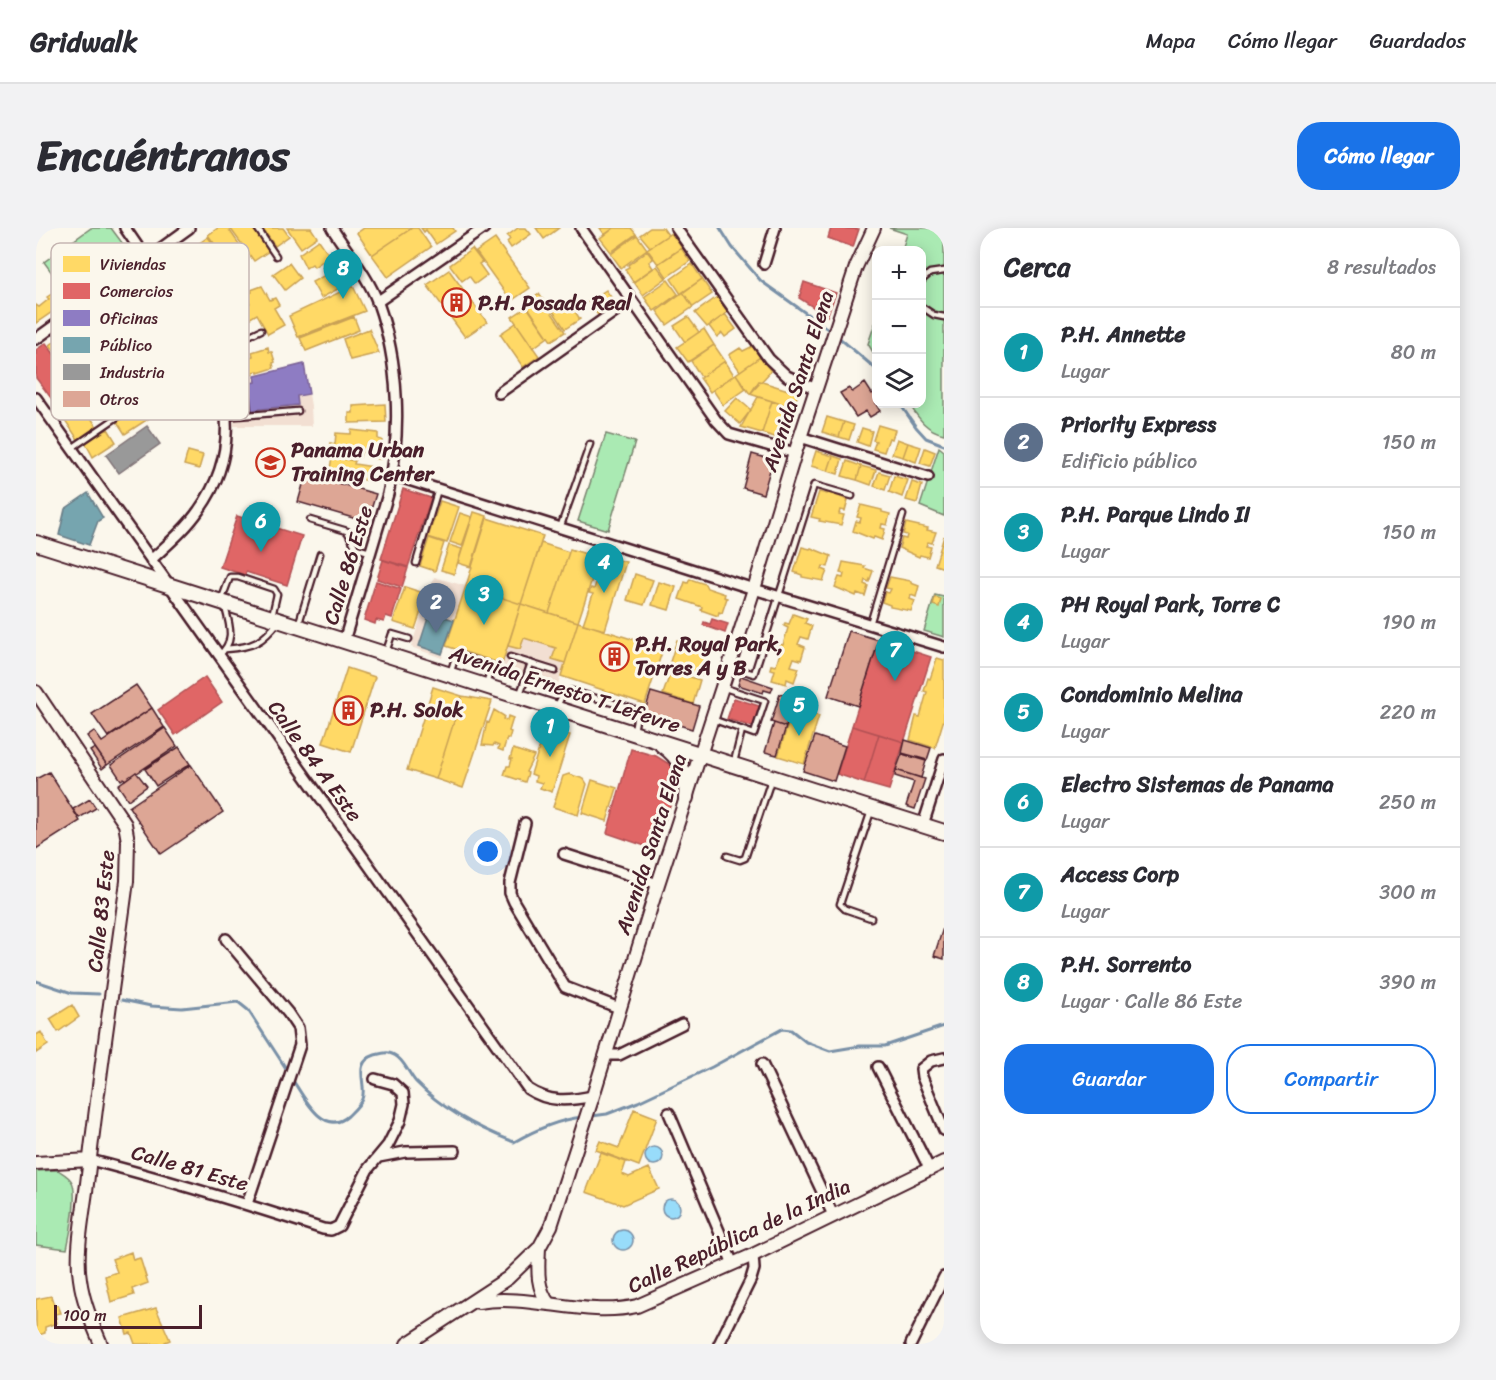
<!DOCTYPE html>
<html lang="es">
<meta charset="utf-8">
<style>
:root{--surface:#fff;--page:#f2f2f3;--text:#2b2b33;--muted:#7c7c81;--line:#e1e1e2;--accent:#1a73e8}
body{margin:0;font-family:Sriracha,sans-serif;background:var(--page);color:var(--text)}
.controls{position:absolute;right:18px;top:18px;display:grid;overflow:hidden;border-radius:12px;box-shadow:0 3px 15px #0003}
.controls button{width:54px;height:54px;display:grid;place-items:center;padding:0;border:0;border-bottom:2px solid var(--line);background:var(--surface);color:var(--text);font:30px sans-serif}
.scale{position:absolute;left:18px;bottom:15px;width:148px;box-sizing:border-box;padding-left:6px;border:3px solid #4a1f2b;border-top:0;font-size:16px;line-height:21px;white-space:nowrap;color:#4a1f2b;-webkit-text-stroke:4px #fbf7ec;paint-order:stroke}
.you{position:absolute;left:452px;top:624px;width:21px;height:21px;margin:-15px;border:4px solid #fff;border-radius:50%;background:#1a73e8;box-shadow:0 0 0 9px #1a73e833}
.badge{display:grid;place-items:center;width:39px;height:39px;border-radius:50%;background:var(--accent);color:#fff;font-size:20px;font-weight:700}
.pin{position:absolute;translate:-50% -50px;filter:drop-shadow(0 2px 3px #0008)}
.pin::after{content:'';position:absolute;top:32px;width:21px;height:18px;background:inherit;clip-path:polygon(0 0,100% 0,50% 100%)}
.list{margin:0;padding:0;list-style:none}
h2{display:flex;justify-content:space-between;align-items:center;height:78px;margin:0;padding:0 24px;font-size:26px}
h2 small{font-size:20px;font-weight:400;color:var(--muted)}
.list li{display:grid;grid-template-columns:39px 1fr auto;gap:18px;align-items:center;box-sizing:border-box;height:90px;padding:0 24px;border-top:2px solid var(--line)}
.list b{display:block;font-size:22px;white-space:nowrap}
.list p{margin:0;font-size:20px;white-space:nowrap;color:var(--muted)}
.list em{font-size:20px;font-style:normal;color:var(--muted)}
.actions{display:flex;gap:12px;padding:18px 24px}
.actions a{flex:1;padding:14px 0;border:2px solid var(--accent);border-radius:24px;text-align:center;font-size:21px;color:var(--accent)}
.actions .main{background:var(--accent);color:#fff}
.icon{flex:none;width:33px;height:33px;fill:none;stroke:currentColor;stroke-width:2;stroke-linecap:round;stroke-linejoin:round}
.map{position:relative;flex:none;width:908px;height:1116px;overflow:hidden;border-radius:24px}
header{display:flex;align-items:center;gap:36px;box-sizing:border-box;height:84px;padding:0 30px;background:var(--surface);border-bottom:2px solid var(--line)}
header strong{font-size:28px}
nav{display:flex;gap:33px;margin-inline-start:auto;font-size:21px}
.intro{display:flex;align-items:center;justify-content:space-between;box-sizing:border-box;height:144px;padding:0 36px}
h1{margin:0;font-size:42px}
.button{padding:15px 27px;border-radius:24px;background:var(--accent);color:#fff;font-size:21px;font-weight:700}
main{display:flex;gap:36px;padding:0 36px}
aside{flex:1;background:var(--surface);border-radius:24px;box-shadow:0 3px 15px #0003}
.map>svg:first-child{display:block}
</style>
<header>
<strong>Gridwalk</strong>
<nav><a>Mapa</a><a>Cómo llegar</a><a>Guardados</a></nav>
</header>
<div class="intro"><h1>Encuéntranos</h1><a class="button">Cómo llegar</a></div>
<main>
<div class="map">
<svg width="908" height="1116" viewBox="0 0 908 1116">
<rect width="100%" height="100%" fill="#fbf7ec"/>
<filter id="ink" filterUnits="userSpaceOnUse"><feTurbulence type="fractalNoise" baseFrequency=".0167" numOctaves="2"/><feDisplacementMap in="SourceGraphic" scale="12" xChannelSelector="R" yChannelSelector="G"/><feConvolveMatrix kernelMatrix="1 2 1 2 8 2 1 2 1" color-interpolation-filters="sRGB"/></filter>
<g filter="url(#ink)">
<path fill="#f2dfd2" d="M268 136 275 178 276 198H198L196 154Z
M398 349 430 358 406 430 375 419Z
M485 376 542 394 519 465 463 447Z"/>
<path fill="#aaeab3" stroke="#7a846f" stroke-width="1.5" d="M55 0H75L96 28 36 72 8 34Z
M853 0H908V206C890 202 883 191 873 176H886V22H866L871 6Z
M840 92V129L832 116Z
M570 206 599 214 572 302 542 293Z
M903 219 908 223V288L884 278Z
M899 367 908 369V409L888 403Z
M22 942C28 946 33 948 36 954 42 965 34 1008 31 1021L0 1017V943Z"/>
<path fill="#98dcfa" stroke="#7990a7" stroke-width="1.5" d="M609 928a9 9 0 1 1 18 0a9 9 0 1 1-18 0Z
M626 980a9 9 0 1 1 18 0a9 9 0 1 1-18 0Z
M577 1012a10 10 0 1 1 20 0a10 10 0 1 1-20 0Z"/>
<path fill="#ffd966" stroke="#c9a154" stroke-width="1.5" d="M182 0H192L207 22 191 33 172 7Z
M194 0H217L233 23 218 33Z
M226 0H247L253 8 239 18Z
M251 0H275L281 9 265 20Z
M328 0H376L336 27 321 5Z
M376 0H382L395 19 352 49 336 27Z
M385 0H417L419 3 400 16 390 2 388 4Z
M482 0H490L495 6 475 20 471 14 474 11 471 8Z
M500 0H523L508 11Z
M564 0H578L569 7Z
M578 0H595L600 6 575 24 564 10Z
M614 0H627L632 7 614 19 604 7Z
M635 5 646 20 622 36 611 21Z
M601 7 611 21 585 40 575 26Z
M172 9 187 30 174 39 172 37 168 40 155 21Z
M459 11 494 60 475 73 440 24Z
M283 12 294 28 278 39 276 36 270 40 263 26Z
M645 20 654 33 631 49 622 36Z
M436 21 446 34 443 36 451 47 439 56 433 48 426 53 414 37Z
M611 23 617 31 613 34 617 40 597 54 589 41 593 39 592 37Z
M253 35 264 50 249 62 237 46Z
M656 36 666 51 645 66 635 51Z
M306 38 315 54 285 70 276 54Z
M621 38 630 50 607 67 598 54Z
M413 42 451 94 429 109 391 57Z
M666 51 676 66 657 79 647 64Z
M632 52 642 66 618 83 608 69Z
M226 58 234 72 239 70 243 77 238 80 248 97 232 106 221 86 204 96 208 102 203 105 199 99 183 107 174 91 207 73 210 78 214 75 210 67 216 64 215 62Z
M317 58 329 83 262 109 253 88Z
M28 61 35 71 0 95V77L3 79 13 71 11 69 20 63 21 65Z
M570 62 579 75 562 87 552 74Z
M647 64 657 79 631 97 621 83Z
M503 66 529 104 515 113 489 75Z
M681 69 692 84 671 99 659 85Z
M532 73 544 91 529 101 517 83Z
M491 79 512 109 497 120 476 89Z
M689 86 700 101 689 109 686 105 681 109 673 98Z
M318 89 323 102 270 123 264 110Z
M652 89 663 104 649 114 638 98Z
M480 95 503 128 487 139 464 106Z
M333 101 343 125 314 132 307 111Z
M668 101 678 117 652 134 641 119Z
M27 108 55 147 42 156 14 117Z
M678 117 689 133 665 149 655 133Z
M717 118 724 129 704 143 693 127 704 120 707 123Z
M232 119 233 124H236L239 134 237 135 238 140 222 145V143L217 144 218 146 198 152 192 132 212 125 213 129 217 128 216 124Z
M724 129 735 143 714 166 700 146Z
M689 133 698 147 674 164 664 150Z
M700 146 710 161 687 177 677 162Z
M723 153 762 165 758 180 714 166Z
M66 166 74 177 55 190 62 200 43 213 29 192Z
M722 169 736 173 726 205 705 199Z
M701 170 715 182 704 196 689 183Z
M736 173 758 180 748 212 726 205Z
M349 176 350 194 313 195V185H317V178Z
M103 179 112 191 89 206 80 192Z
M791 189 808 194 803 209 786 204Z
M808 194 818 197 813 212 803 209Z
M842 197 859 202 856 211 853 210 848 224 837 221 840 213 837 212Z
M826 200 836 203 832 218 821 214Z
M72 201 80 214 57 229 49 214Z
M315 202 342 205V211L346 212 344 231 335 230 336 225 325 224 324 229 293 225 294 215 299 216 300 205 315 206Z
M861 211 872 215 867 229 856 226Z
M872 215 885 219 880 234 867 229Z
M889 220 899 224 894 238 884 235Z
M152 223 167 227 163 241 148 237Z
M780 223 797 228 792 243 775 238Z
M797 228 806 231 802 246 792 243Z
M296 229 319 233 318 236 337 239 335 253 293 246Z
M811 233 825 238 821 252 806 248Z
M825 238 840 242 835 257 821 252Z
M843 244 854 247 849 262 838 258Z
M858 248 872 252 866 269 853 264Z
M876 254 886 257 881 275 870 272Z
M783 264 791 266 792 264 812 272 809 283 804 282 803 286 808 287 805 297 783 293 784 291 775 289Z
M404 273 423 279 411 315 392 309Z
M825 277 846 282V284L854 286 851 297 846 296 845 300 849 301 846 312 838 309 837 311 817 303 820 293 824 294 825 290 821 289Z
M438 284 451 288 435 339 422 335Z
M424 285 436 289 426 318 414 314Z
M451 290 507 308 485 376 430 358Z
M870 295 892 300 891 302 900 304 896 315 892 314 890 318 895 319 892 329 884 327 883 329 863 320 866 310 870 311 871 307 867 306Z
M908 308V340L899 337Z
M393 310 408 315 399 343 384 338Z
M505 315 533 324 513 385 485 376Z
M413 317 426 321 418 346 405 342Z
M766 319 774 321 775 320 795 328 792 339 787 338 786 341 791 343 787 353 766 349V347L758 344Z
M534 321 563 330 542 394 513 385Z
M569 328 590 334 569 402 547 396 557 366 553 365 555 360 558 361Z
M807 334 829 338 828 340 837 343 833 354 829 352 828 356 832 358 829 368 821 365 820 368 799 359 803 349 807 350 808 346 804 345Z
M599 346 617 352 608 377 591 372Z
M854 349 875 353V355L883 358 880 369 875 367 874 371 879 373 875 383 854 379V377L846 374 849 364 853 365 855 361 850 360Z
M654 351 669 356 671 360 689 366 688 369 691 370 686 385 683 384 682 388 665 382 666 379 643 371 649 354 652 355Z
M623 354 640 359 633 382 616 377Z
M430 358 485 376 466 436 410 418Z
M369 359 391 366 379 401 357 394Z
M899 369 905 371 903 379 897 377Z
M485 376 542 394 529 435 516 431 520 420 488 410 484 421 472 418Z
M757 386 771 391 769 395 776 398 772 411 765 409 762 416 769 419 765 432 758 430 755 438 763 440 758 454 751 451 750 456 736 452 739 442 734 441 735 437 740 438 745 421 741 420 742 416 747 417 752 400 748 398 749 395 753 396Z
M542 394 627 421 609 476 525 448Z
M641 412 675 423 667 448 633 437Z
M901 430 908 432V491L899 520 874 512 880 488 884 489 891 464 888 463 892 450 894 451Z
M311 440 339 449 315 524 287 515Z
M635 443 664 452 657 476 627 466Z
M397 459 426 468 400 551 371 542Z
M426 468 456 473 427 560 400 551Z
M757 480 783 488 768 536 742 528Z
M458 482 468 488 467 491 471 492 472 488 477 490 473 503 475 504 473 511 471 510 467 523 462 521 463 518 458 516 457 518 446 517 451 494 453 495Z
M522 504 534 507 516 564 504 560 506 555 499 553 500 548 495 546 507 508 519 512Z
M477 521 498 528 490 544 492 545 489 554 468 547 471 538H474L476 531H474Z
M533 546 548 551 551 556 542 587 517 579 527 548Z
M556 552 581 560 571 593 546 585Z
M36 777 43 789 22 804 14 791Z
M5 804 12 817 0 825V807Z
M598 881 621 890 603 938 560 922 564 913 583 920Z
M565 925 590 934 586 946 593 949 613 940 623 961 587 977 550 964Z
M95 1024 97 1032 104 1030 112 1055 96 1061 98 1067 75 1074 69 1048 81 1044 76 1031Z
M15 1068 18 1077H22L25 1085 19 1086 21 1095 9 1099V1105L0 1108V1071Z
M120 1080 134 1112 129 1114V1116H99L95 1105 91 1106 86 1090Z"/>
<path fill="#e06666" stroke="#b35154" stroke-width="1.5" d="M795 0 823 1 817 19 792 10Z
M768 54 800 65 791 88 763 70Z
M10 115 53 174 30 190 0 150V122Z
M367 261 395 270 372 339 345 331Z
M201 288 266 308 251 357 210 344 209 347 184 339Z
M347 332 372 340 366 359 341 351Z
M340 353 365 361 356 390 350 388 348 394 340 392 339 396 328 392Z
M676 391 692 396 689 405 667 397 668 394 674 396Z
M843 412 895 429 868 514 816 498Z
M169 449 186 474 139 507 122 482Z
M698 470 723 478 717 499 691 491Z
M816 498 843 506 828 555 801 546Z
M843 506 868 514 853 562 828 555Z
M595 521 620 528 638 539 642 546 640 562 618 621 571 605Z"/>
<path fill="#8e7cc3" stroke="#7a6095" stroke-width="1.5" d="M268 136 273 166 261 168 262 177 216 182 213 155 220 154 219 148Z"/>
<path fill="#76a5af" stroke="#697d87" stroke-width="1.5" d="M52 265 67 290 62 293 53 317 23 307 29 281Z
M394 384 418 392 406 426 383 418Z"/>
<path fill="#999" stroke="#817478" stroke-width="1.5" d="M111 198 124 216 83 245 70 227Z"/>
<g fill="none" stroke-linecap="round" stroke-linejoin="round">
<path stroke="#7990a7" stroke-width="3" d="M684 0 696 19 725 53 796 104
M801 108 840 141
M864 176 880 199 890 210 908 217
M0 753 36 765 63 766
M86 772 115 778 146 780 202 774 212 782 253 845
M256 851C267 867 287 910 312 888 317 883 324 877 326 871 332 857 315 835 339 827 343 826 349 824 353 825 367 828 372 845 380 854 406 881 444 901 478 914 499 902 522 892 546 889
M556 888 571 886 602 874 676 839 746 801 755 802 770 814 794 823 824 818H849L908 798"/>
</g>
<path fill="#dda695" stroke="#4a1f2b" stroke-width="1.5" d="M829 155 836 166 840 163V176H846L841 178 844 183 834 189 830 183 820 189 804 165 813 160 816 164Z
M716 226 737 232 727 266 707 260Z
M270 246 340 266 331 294 262 274Z
M813 403 843 412 822 478 792 468Z
M705 448 737 459 735 464 728 462 727 465 702 457Z
M100 457 116 480 72 509 56 486Z
M615 464 663 478 656 501 608 486Z
M744 466 759 471 750 499 735 494Z
M116 480 128 499 71 537 51 508 58 503 66 514Z
M738 495 750 499 741 527 729 524Z
M129 500 141 518 101 545 100 544 89 552 88 550 85 552 75 537Z
M779 508 809 518 798 553 767 543Z
M869 512 895 520 891 532 866 525Z
M143 519 154 536 120 558 109 541Z
M59 520 71 537 66 541 54 523Z
M866 526 890 533 885 550 860 542Z
M155 537 187 584 125 626 93 579Z
M860 542 889 551 879 581 870 578 878 554 859 548Z
M13 544 44 593 0 621V551Z
M100 544 111 558 92 572 82 557Z
M54 571 60 580 43 590 37 581Z
M908 697V731L898 728Z"/>
<g fill="none" stroke-linecap="round" stroke-linejoin="round">
<defs>
<path id="service" d="M221 0 240 28
M886 52 894 45 908 43
M886 79 898 87 908 89
M21 95 62 153 52 160
M174 126 225 102
M209 155 212 187
M118 164 104 144 162 106
M189 189 262 183
M36 220 93 181
M274 292 311 303 320 320 334 324
M524 300 554 216
M380 335 402 261
M185 373 194 349H202L238 361 241 366 236 388
M834 396 867 287
M262 398 284 326
M190 421C217 419 226 415 243 393
M350 424 356 406 373 411
M182 428C200 414 194 398 189 379
M474 429 519 443
M693 438 718 446 778 257 816 268
M414 446 420 427 456 438 450 456
M484 466 495 435
M521 478 528 464 536 463 597 481 601 486 598 503
M676 491 718 506 729 473 686 459
M698 534 706 502
M835 583 804 676 809 681 835 690
M691 628 704 632 709 630 735 552"/>
<path id="minor" d="M89 0 171 120C196 174 200 231 163 282 150 301 132 316 115 332
M296 0C311 24 332 48 342 75 363 134 366 204 352 266L308 413
M545 0 680 192 693 206 759 225
M640 0 733 131 751 148 780 161
M728 36 739 0
M341 74 448 0
M0 111 153 0
M463 165 595 72
M0 170 492 861C513 875 533 873 557 868
M764 209 892 249
M357 247 718 361 908 419
M489 595 474 655V665L478 674 529 759 583 780
M887 597 908 531
M528 626 622 656
M190 711 252 785 262 800 264 817 211 976
M570 827H583L646 796
M908 830 895 833 885 841 886 849 908 902
M726 836 797 987
M842 839 893 940
M633 885 697 1036
M343 929 369 924 419 923
M54 932C133 952 210 976 287 1001L295 1002 303 998 332 941 352 917 364 893 368 876 367 865 357 856 339 851
M683 1116 715 1051 718 1041 717 1027
M875 1116 908 1049"/>
<path id="tertiary" d="M0 464 89 596 92 613 91 653C78 751 63 848 52 947 49 978 39 1021 44 1051 47 1074 56 1095 65 1116
M0 935 54 932
M503 1020C502 1041 500 1059 513 1076
M442 1074C495 1065 548 1090 601 1078L717 1027 908 934
M371 1116 472 1050 503 1020 515 998 557 868 622 656 718 361 759 225 820 39 838 0"/>
<path id="secondary" d="M0 315 908 604
M626 517C645 530 652 547 650 570"/>
</defs>
<use href="#service" stroke="#4a1f2b" stroke-width="9"/>
<use href="#minor" stroke="#4a1f2b" stroke-width="14"/>
<use href="#tertiary" stroke="#4a1f2b" stroke-width="16"/>
<use href="#secondary" stroke="#4a1f2b" stroke-width="18"/>
<use href="#service" stroke="#fbf7ec" stroke-width="4.5"/>
<use href="#minor" stroke="#fbf7ec" stroke-width="9"/>
<use href="#tertiary" stroke="#fbf7ec" stroke-width="12"/>
<use href="#secondary" stroke="#fbf7ec" stroke-width="14"/>
</g>
</g>
<defs>
<symbol id="building-ring" viewBox="-11 -11 22 22"><circle r="9.5" fill="#fbf7ec" stroke="#c8321e" stroke-width="1.5"/><path d="M-4-6H4V6H1V3H-1V6H-4ZM-2.5-4.3h1.7v1.8h-1.7ZM.8-4.3h1.7v1.8H.8ZM-2.5-1h1.7V.8h-1.7ZM.8-1h1.7V.8H.8Z" fill="#c8321e"/></symbol>
<symbol id="school-ring" viewBox="-11 -11 22 22"><circle r="9.5" fill="#fbf7ec" stroke="#c8321e" stroke-width="1.5"/><path d="M0-5L7-2L0 1L-7-2ZM-4 1L0 2.5L4 1V4Q0 6-4 4Z" fill="#c8321e"/></symbol>
</defs>
<g fill-rule="evenodd">
<use href="#building-ring" x="404" y="58" width="33" height="33"/>
<use href="#school-ring" x="218" y="218" width="33" height="33"/>
<use href="#building-ring" x="562" y="412" width="33" height="33"/>
<use href="#building-ring" x="296" y="466" width="33" height="33"/>
</g>
<g text-anchor="middle" stroke-width="6" stroke-linejoin="round" paint-order="stroke">
<g font-size="21" font-weight="bold" fill="#4a1f2b" stroke="#fbf7ec" text-anchor="start">
<text x="442" y="82">P.H. Posada Real</text>
<text x="255" y="229">Panama Urban<tspan x="255" dy="24">Training Center</tspan></text>
<text x="599" y="423">P.H. Royal Park,<tspan x="599" dy="24">Torres A y B</tspan></text>
<text x="334" y="489">P.H. Solok</text>
</g>
<g font-size="21" fill="#4a1f2b" stroke="#fbf7ec">
<text transform="translate(762 153) rotate(-72)" y="7">Avenida Santa Elena</text>
<text transform="translate(312 337) rotate(-73)" y="7">Calle 86 Este</text>
<text transform="translate(529 461) rotate(18)" y="7">Avenida Ernesto T Lefevre</text>
<text transform="translate(279 533) rotate(54)" y="7">Calle 84 A Este</text>
<text transform="translate(615 616) rotate(-72)" y="7">Avenida Santa Elena</text>
<text transform="translate(65 683) rotate(-84)" y="7">Calle 83 Este</text>
<text transform="translate(154 940) rotate(16)" y="7">Calle 81 Este</text>
<text transform="translate(703 1008) rotate(-25)" y="7">Calle República de la India</text>
</g>
</g>
<rect x="15" y="15" width="198" height="177" rx="9" fill="#fbf7ec" stroke="#c6b6b2" stroke-width="1.5"/>
<rect x="27" y="28" width="27" height="16" fill="#ffd966"/>
<rect x="27" y="55" width="27" height="16" fill="#e06666"/>
<rect x="27" y="82" width="27" height="16" fill="#8e7cc3"/>
<rect x="27" y="109" width="27" height="16" fill="#76a5af"/>
<rect x="27" y="136" width="27" height="16" fill="#999"/>
<rect x="27" y="163" width="27" height="16" fill="#dda695"/>
<g font-size="16" fill="#4a1f2b">
<text x="64" y="42">Viviendas</text>
<text x="64" y="69">Comercios</text>
<text x="64" y="96">Oficinas</text>
<text x="64" y="123">Público</text>
<text x="64" y="150">Industria</text>
<text x="64" y="177">Otros</text>
</g>
</svg>
<div class="controls">
<button>+</button>
<button>−</button>
<button><svg class="icon" aria-label="layers" viewBox="0 0 24 24"><path d="M12 4l9 5-9 5-9-5zM3 14l9 5 9-5"/></svg></button>
</div>
<div class="scale">100 m</div>
<div class="you"></div>
<div class="pin badge" style="left:514px;top:529px;background:#0f9aa8">1</div>
<div class="pin badge" style="left:400px;top:405px;background:#5c6f8a">2</div>
<div class="pin badge" style="left:448px;top:397px;background:#0f9aa8">3</div>
<div class="pin badge" style="left:568px;top:365px;background:#0f9aa8">4</div>
<div class="pin badge" style="left:763px;top:508px;background:#0f9aa8">5</div>
<div class="pin badge" style="left:225px;top:324px;background:#0f9aa8">6</div>
<div class="pin badge" style="left:859px;top:453px;background:#0f9aa8">7</div>
<div class="pin badge" style="left:307px;top:71px;background:#0f9aa8">8</div>
</div>
<aside>
<h2>Cerca<small>8 resultados</small></h2>
<ul class="list">
<li><span class="badge" style="background:#0f9aa8">1</span><div><b>P.H. Annette</b><p>Lugar</p></div><em>80 m</em></li>
<li><span class="badge" style="background:#5c6f8a">2</span><div><b>Priority Express</b><p>Edificio público</p></div><em>150 m</em></li>
<li><span class="badge" style="background:#0f9aa8">3</span><div><b>P.H. Parque Lindo II</b><p>Lugar</p></div><em>150 m</em></li>
<li><span class="badge" style="background:#0f9aa8">4</span><div><b>PH Royal Park, Torre C</b><p>Lugar</p></div><em>190 m</em></li>
<li><span class="badge" style="background:#0f9aa8">5</span><div><b>Condominio Melina</b><p>Lugar</p></div><em>220 m</em></li>
<li><span class="badge" style="background:#0f9aa8">6</span><div><b>Electro Sistemas de Panama</b><p>Lugar</p></div><em>250 m</em></li>
<li><span class="badge" style="background:#0f9aa8">7</span><div><b>Access Corp</b><p>Lugar</p></div><em>300 m</em></li>
<li><span class="badge" style="background:#0f9aa8">8</span><div><b>P.H. Sorrento</b><p>Lugar · Calle 86 Este</p></div><em>390 m</em></li>
</ul>
<div class="actions"><a class="main">Guardar</a><a>Compartir</a></div>
</aside>
</main>
